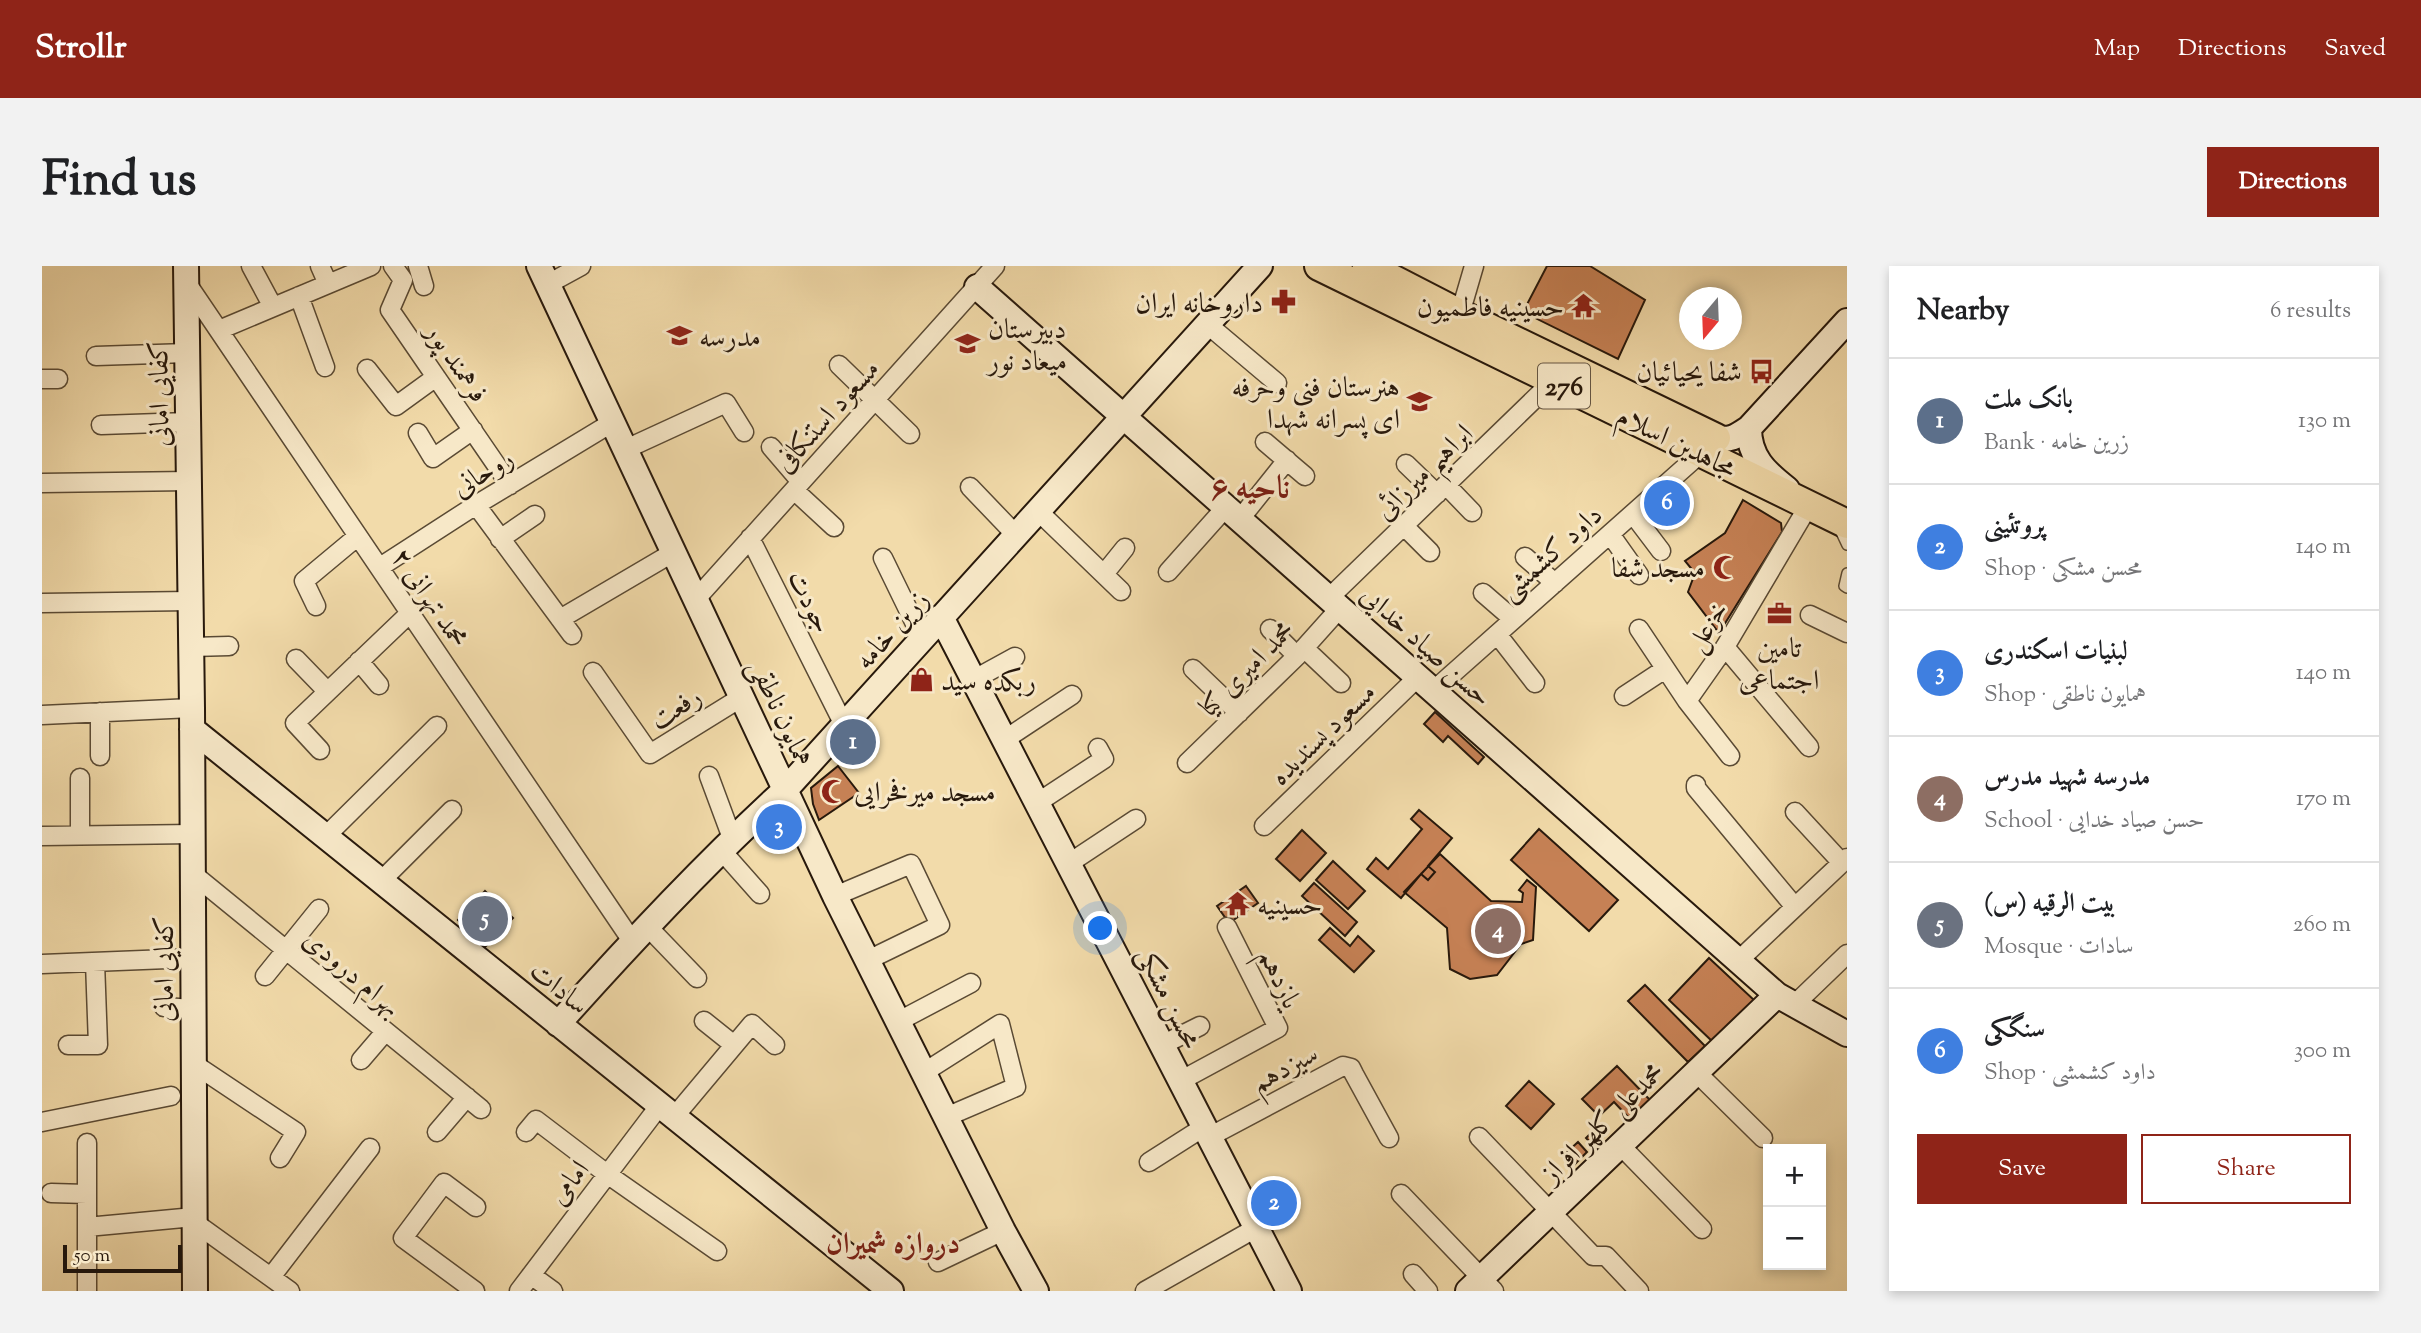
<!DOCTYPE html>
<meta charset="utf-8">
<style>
:root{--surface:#fff;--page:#f2f2f2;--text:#202124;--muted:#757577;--line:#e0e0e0;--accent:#8f2418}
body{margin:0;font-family:"Sorts Mill Goudy",Amiri,serif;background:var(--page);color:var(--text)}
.controls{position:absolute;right:21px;bottom:21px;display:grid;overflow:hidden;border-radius:0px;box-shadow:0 4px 10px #0003}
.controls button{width:63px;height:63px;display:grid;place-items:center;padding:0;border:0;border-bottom:2px solid var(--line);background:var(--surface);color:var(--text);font:35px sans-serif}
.compass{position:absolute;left:1637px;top:21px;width:63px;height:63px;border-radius:50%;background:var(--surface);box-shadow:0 4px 10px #0003;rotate:199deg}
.scale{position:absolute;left:21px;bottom:18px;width:119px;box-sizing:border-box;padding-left:7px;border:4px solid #28190c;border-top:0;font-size:19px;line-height:24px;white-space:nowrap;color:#28190c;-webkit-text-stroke:5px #f7e8c8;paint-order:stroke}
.you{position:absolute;left:1059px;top:663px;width:24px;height:24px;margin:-18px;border:5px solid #fff;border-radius:50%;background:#1a73e8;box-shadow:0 0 0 10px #1a73e833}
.badge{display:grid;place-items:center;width:46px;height:46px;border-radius:50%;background:var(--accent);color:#fff;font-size:23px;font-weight:700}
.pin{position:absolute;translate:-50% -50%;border:4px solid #fff;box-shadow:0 2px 7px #0006}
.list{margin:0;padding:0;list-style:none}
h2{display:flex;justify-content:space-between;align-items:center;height:91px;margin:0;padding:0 28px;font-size:30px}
h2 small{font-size:23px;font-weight:400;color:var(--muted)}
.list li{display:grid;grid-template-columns:46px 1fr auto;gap:21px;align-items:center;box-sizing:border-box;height:126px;padding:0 28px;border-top:2px solid var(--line)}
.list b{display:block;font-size:26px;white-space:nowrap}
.list p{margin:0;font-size:23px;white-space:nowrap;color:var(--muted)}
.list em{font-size:23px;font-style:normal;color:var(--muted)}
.actions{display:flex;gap:14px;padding:21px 28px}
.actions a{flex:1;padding:16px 0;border:2px solid var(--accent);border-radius:0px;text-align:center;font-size:24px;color:var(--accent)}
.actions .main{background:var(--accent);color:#fff}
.map{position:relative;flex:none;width:1805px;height:1025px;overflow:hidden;border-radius:0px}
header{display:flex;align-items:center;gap:42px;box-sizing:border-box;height:98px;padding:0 35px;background:var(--accent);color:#fff}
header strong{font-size:33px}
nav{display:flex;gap:38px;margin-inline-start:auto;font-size:24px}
.intro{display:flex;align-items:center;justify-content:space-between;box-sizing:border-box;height:168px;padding:0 42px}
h1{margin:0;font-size:49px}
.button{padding:18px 32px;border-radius:0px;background:var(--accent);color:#fff;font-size:24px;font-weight:700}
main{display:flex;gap:42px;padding:0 42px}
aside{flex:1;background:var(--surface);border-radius:0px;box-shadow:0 4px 10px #0003}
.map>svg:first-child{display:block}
</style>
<header>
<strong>Strollr</strong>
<nav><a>Map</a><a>Directions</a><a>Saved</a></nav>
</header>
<div class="intro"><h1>Find us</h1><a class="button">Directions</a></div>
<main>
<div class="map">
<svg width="1805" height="1025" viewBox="0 0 1805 1025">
<rect width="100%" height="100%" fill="#f2dbaa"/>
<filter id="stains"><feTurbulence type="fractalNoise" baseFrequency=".00286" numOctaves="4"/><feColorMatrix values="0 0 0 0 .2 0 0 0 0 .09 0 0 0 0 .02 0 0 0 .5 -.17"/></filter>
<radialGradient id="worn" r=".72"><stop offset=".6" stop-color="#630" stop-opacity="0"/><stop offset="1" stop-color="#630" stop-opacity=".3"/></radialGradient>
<path fill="#c68155" stroke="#28190c" stroke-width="2" d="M1505 0H1548L1603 34 1576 93 1481 46Z
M1701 234 1739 257 1740 266 1677 367 1646 326 1653 307 1643 295 1683 267Z
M1393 446 1442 491 1436 498 1406 470 1401 476 1382 458Z
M796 500 817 527 777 554 771 538 769 522Z
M1377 544 1410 572 1386 600 1393 606 1386 614 1379 608 1359 632 1325 603 1334 592 1346 603 1380 563 1369 553Z
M1497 563 1576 634 1547 665 1469 594Z
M1260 564 1284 587 1258 615 1234 593Z
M1398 588 1449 635 1480 636 1481 627 1477 624 1485 614 1494 621 1491 674 1479 678 1455 709 1428 713 1408 703 1405 662 1362 626Z
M1291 595 1323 625 1306 643 1274 614Z
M1272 617 1315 656 1303 670 1260 630Z
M1204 620 1216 637 1187 657 1175 640Z
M443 625 471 652 443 681 416 654Z
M1288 662 1308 680 1316 670 1332 685 1312 706 1277 674Z
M1667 692 1713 735 1672 777 1627 734Z
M1603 719 1663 780 1646 796 1586 735Z
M1575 800 1608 834 1588 853 1572 836 1557 850 1540 833Z
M1487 815 1512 838 1489 863 1464 840Z
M1557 859 1564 867 1551 879 1544 872Z
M1536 876 1545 886 1533 898 1523 888Z"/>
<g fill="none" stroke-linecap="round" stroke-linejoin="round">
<defs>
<path id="lane" d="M1796 260 1805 279
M1805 307 1802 320 1805 322"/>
<path id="street" d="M209 0 231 41
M278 0 286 18
M351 0 361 14 348 44 468 219
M376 0 382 20
M144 16 590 675
M506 18 539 0
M257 30 283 101
M1418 48 1432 0
M1165 58 1235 117
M177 64 329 0
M54 90 145 87
M797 99 868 168
M325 103 354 140 394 111
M0 113H16
M59 159 146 156
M376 167 391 192 431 164
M1223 176 1263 210
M729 181 759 216
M584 183 684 137 702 166
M1364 198 1395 228
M0 217 147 215
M1404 219 1430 246
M928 221 974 269
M752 224 792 261
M434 239 530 369
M996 245 1079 325
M1591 248 1619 285
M1198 253 1245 194
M1362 260 1388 286
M1568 268 1597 309
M708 272 802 459
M458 273 493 249
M1483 291 1513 317
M841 292 880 372
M338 301 434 239 571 156
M1126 306 1184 241
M1062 308 1083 282
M1441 327 1471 353
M1287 332 1511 115
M654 333 953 0
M0 337 148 335
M274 340 262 315 316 270
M1768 349 1805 367
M518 353 632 286
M1228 363 1255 390
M1597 363 1645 435 1688 490
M1455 368 1493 417
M149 381 187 380
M1683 381 1767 481
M1262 382 1299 417
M254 393 285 425
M317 395 337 419
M1151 403 1197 447
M551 406 608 488 700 431
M931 414 973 391
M1391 425 1659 187
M1582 430 1623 403
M1645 435 1683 381 1767 239
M58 446V490
M0 449 150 442
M962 474 1030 429
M278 484 253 457 368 347
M1145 497 1255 390 1298 342
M667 510 690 572
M38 512V569
M1654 519V522L1753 641
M995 537 1062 493 1056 482
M1753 546 1800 597
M1222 560 1376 411
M0 570 151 568
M283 571 395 460
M679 584 718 628
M1026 598 1094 553
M151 608 439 843
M339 615 410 544
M793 630 869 598 898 659 826 694
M605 660 655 712
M1696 695 1805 592
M0 698 151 692
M223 710 277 643
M1752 739 1805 688
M122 741 151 743
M662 755 692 779
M857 755 929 717
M26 779H56L53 696
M1120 779 1158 760
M319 794 343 766
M152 798 254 866 238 892
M1654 806 1721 872
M881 807 958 758 974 821 904 851
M1138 815 1236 762 1185 661
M632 851 710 758 733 779
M0 856 129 830
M395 866 425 831
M484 866 494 854 565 908 675 985
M1167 871 1301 800 1309 802 1312 808 1347 872
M1437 871 1551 990H1564L1597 1025
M45 877V1025
M1578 879 1660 963
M1107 896 1162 861
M9 927 45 928
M1359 928 1452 1025
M152 956 248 1025
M45 961 152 951
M896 996 961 965
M1371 1008 1386 1025
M489 1009 511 1025
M229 1011 328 882
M433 1025 361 972 402 917 434 941
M477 1025 618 839
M1103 1025 1214 962"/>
<path id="secondary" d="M144 0 150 442 153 1025
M497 0 793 630 961 965 994 1025
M935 21 1735 729 1805 768
M1707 162C1707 191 1723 206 1745 223
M1674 172C1689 175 1695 170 1707 162L1805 55
M899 351 1247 1025
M150 463 849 1025
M516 758C589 676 663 597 744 523L1218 0
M1426 1025 1735 729"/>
<path id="primary" d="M1277 0 1805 258
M1325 0 1418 48 1674 172"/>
</defs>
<use href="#lane" stroke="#5a4a34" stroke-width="12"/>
<use href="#street" stroke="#5a4a34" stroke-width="21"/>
<use href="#secondary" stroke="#28190c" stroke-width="28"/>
<use href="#primary" stroke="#28190c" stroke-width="32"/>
<use href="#lane" stroke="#f7e8c8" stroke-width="9"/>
<use href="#street" stroke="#f7e8c8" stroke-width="18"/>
<use href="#secondary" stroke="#f7e8c8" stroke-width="24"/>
<use href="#primary" stroke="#f2dbaa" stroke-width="28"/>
</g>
<defs>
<symbol id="pharmacy-bare" viewBox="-9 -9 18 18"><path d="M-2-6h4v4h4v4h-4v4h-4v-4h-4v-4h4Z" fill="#8f2418" stroke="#f7e8c8" stroke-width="2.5" paint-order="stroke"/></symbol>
<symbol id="temple-bare" viewBox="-9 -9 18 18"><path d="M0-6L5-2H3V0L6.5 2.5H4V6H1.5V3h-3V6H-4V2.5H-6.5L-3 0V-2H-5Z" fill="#8f2418" stroke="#f7e8c8" stroke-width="2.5" paint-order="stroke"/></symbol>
<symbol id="school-bare" viewBox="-9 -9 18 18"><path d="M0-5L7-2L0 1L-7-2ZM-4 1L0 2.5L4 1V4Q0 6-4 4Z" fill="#8f2418" stroke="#f7e8c8" stroke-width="2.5" paint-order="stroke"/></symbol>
<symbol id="bus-bare" viewBox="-9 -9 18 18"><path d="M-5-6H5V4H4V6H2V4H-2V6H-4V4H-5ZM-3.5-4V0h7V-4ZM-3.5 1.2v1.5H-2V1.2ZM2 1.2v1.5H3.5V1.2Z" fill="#8f2418" stroke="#f7e8c8" stroke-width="2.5" paint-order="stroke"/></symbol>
<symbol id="mosque-bare" viewBox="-9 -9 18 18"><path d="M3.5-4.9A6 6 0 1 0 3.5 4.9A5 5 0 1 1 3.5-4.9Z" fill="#8f2418" stroke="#f7e8c8" stroke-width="2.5" paint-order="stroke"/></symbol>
<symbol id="office-bare" viewBox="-9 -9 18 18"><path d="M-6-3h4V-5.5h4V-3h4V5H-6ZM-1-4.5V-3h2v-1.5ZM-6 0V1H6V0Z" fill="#8f2418" stroke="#f7e8c8" stroke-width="2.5" paint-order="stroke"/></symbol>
<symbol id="shop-bare" viewBox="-9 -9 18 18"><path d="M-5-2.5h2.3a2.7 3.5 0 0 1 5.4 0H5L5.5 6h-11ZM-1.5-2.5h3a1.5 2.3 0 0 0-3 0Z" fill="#8f2418" stroke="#f7e8c8" stroke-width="2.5" paint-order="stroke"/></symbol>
</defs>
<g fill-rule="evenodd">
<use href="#pharmacy-bare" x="1224" y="18" width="35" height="35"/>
<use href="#temple-bare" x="1524" y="22" width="35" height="35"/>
<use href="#school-bare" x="620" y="52" width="35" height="35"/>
<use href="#school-bare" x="908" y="60" width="35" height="35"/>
<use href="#bus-bare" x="1702" y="88" width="35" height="35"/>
<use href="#school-bare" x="1360" y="118" width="35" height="35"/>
<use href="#mosque-bare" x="1666" y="284" width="35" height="35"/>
<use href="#office-bare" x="1720" y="330" width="35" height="35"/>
<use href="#shop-bare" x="862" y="396" width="35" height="35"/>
<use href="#mosque-bare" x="774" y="508" width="35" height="35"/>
<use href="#temple-bare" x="1178" y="620" width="35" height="35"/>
</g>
<g text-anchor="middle" stroke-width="6" stroke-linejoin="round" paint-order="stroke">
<rect fill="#f7e8c8" stroke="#665744" stroke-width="2" x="1496" y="97.5" width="52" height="45" rx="5"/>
<g font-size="26" font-weight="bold" fill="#28190c">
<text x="1522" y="129">276</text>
</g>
<g font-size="28" fill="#28190c" stroke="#f7e8c8" text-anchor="end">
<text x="1221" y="46">داروخانه ایران</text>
<text x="1522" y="50">حسینیه فاطمیون</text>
<text x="946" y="72" text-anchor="start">دبیرستان<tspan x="946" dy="32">میعاد نور</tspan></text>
<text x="657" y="80" text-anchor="start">مدرسه</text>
<text x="1700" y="115">شفا یحیائیان</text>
<text x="1358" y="130">هنرستان فنی وحرفه<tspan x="1358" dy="32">ای پسرانه شهدا</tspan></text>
<text x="1663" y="311">مسجد شفا</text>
<text x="1737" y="391" text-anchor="middle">تامین<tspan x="1737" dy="32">اجتماعی</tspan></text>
<text x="899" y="424" text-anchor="start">ربکده سید</text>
<text x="812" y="535" text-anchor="start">مسجد میرفخرایی</text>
<text x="1215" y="648" text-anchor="start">حسینیه</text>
</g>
<g font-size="28" fill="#28190c" stroke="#f7e8c8">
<text transform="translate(416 96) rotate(56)" y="10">فرهمند پور</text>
<text transform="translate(116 128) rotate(-91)" y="10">کفایی امانی</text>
<text transform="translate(784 149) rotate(-48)" y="10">مسعود استنکافی</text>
<text transform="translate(1635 175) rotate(26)" y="10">مجاهدین اسلام</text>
<text transform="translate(1381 205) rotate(-44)" y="10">ابراهیم میرزائی</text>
<text transform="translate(440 206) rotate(-32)" y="10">روحانی</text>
<text transform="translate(1508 286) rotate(-42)" y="10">داود کشمشی</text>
<text transform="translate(389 331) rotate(56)" y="10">محمد تهرانی ۲</text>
<text transform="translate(769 335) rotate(63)" y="10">جودت</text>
<text transform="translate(1664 360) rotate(-58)" y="10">خزعل</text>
<text transform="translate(849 363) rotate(-48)" y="10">زرین خامه</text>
<text transform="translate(1385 379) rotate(42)" y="10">حسن صیاد خدایی</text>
<text transform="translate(1204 402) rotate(-45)" y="10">محمد امیری کیا</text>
<text transform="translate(633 441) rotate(-32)" y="10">رفعت</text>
<text transform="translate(740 446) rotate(65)" y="10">همایون ناطقی</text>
<text transform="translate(1280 467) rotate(-44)" y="10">مسعود پسندیده</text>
<text transform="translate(121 703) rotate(-90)" y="10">کفایی امانی</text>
<text transform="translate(311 706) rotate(40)" y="10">بهرام درودی</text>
<text transform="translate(1239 712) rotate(65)" y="10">یازدهم</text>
<text transform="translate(518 721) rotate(39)" y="10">سادات</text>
<text transform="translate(1128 731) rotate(63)" y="10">محسن مشکی</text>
<text transform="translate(1242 801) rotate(-28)" y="10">سیزدهم</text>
<text transform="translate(1560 856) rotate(-44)" y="10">محمدعلی کلهر افراز</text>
<text transform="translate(526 916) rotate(-53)" y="10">امامی</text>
</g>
<g font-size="30" font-weight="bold" fill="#7a1f14" stroke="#f7e8c8">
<text x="851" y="987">دروازه شمیران</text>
</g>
<g font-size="32" font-weight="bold" fill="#7a1f14" stroke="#f7e8c8">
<text x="1208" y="232">ناحیه ۶</text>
</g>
</g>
<rect width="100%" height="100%" filter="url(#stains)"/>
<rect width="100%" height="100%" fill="url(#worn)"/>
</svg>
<div class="controls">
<button>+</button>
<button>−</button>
</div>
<svg class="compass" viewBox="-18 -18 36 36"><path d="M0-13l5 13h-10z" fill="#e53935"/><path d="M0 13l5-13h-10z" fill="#757577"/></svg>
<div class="scale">50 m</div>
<div class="you"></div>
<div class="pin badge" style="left:811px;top:476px;background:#5c6f8a">1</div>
<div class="pin badge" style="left:1232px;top:937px;background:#3f7fe0">2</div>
<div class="pin badge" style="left:737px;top:561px;background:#3f7fe0">3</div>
<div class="pin badge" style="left:1456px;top:665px;background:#8d6e63">4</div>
<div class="pin badge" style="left:443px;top:653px;background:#6b7280">5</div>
<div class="pin badge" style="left:1625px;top:237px;background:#3f7fe0">6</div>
</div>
<aside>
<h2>Nearby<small>6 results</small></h2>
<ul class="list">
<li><span class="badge" style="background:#5c6f8a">1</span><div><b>بانک ملت</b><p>Bank · زرین خامه</p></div><em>130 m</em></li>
<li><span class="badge" style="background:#3f7fe0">2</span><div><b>پروتئینی</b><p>Shop · محسن مشکی</p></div><em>140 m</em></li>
<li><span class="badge" style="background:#3f7fe0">3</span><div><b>لبنیات اسکندری</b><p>Shop · همایون ناطقی</p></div><em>140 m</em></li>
<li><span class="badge" style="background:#8d6e63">4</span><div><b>مدرسه شهید مدرس</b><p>School · حسن صیاد خدایی</p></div><em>170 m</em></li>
<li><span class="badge" style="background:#6b7280">5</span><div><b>بیت الرقیه (س)</b><p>Mosque · سادات</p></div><em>260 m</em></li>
<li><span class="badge" style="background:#3f7fe0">6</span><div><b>سنگکی</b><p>Shop · داود کشمشی</p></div><em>300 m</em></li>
</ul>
<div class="actions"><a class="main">Save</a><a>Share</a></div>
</aside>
</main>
